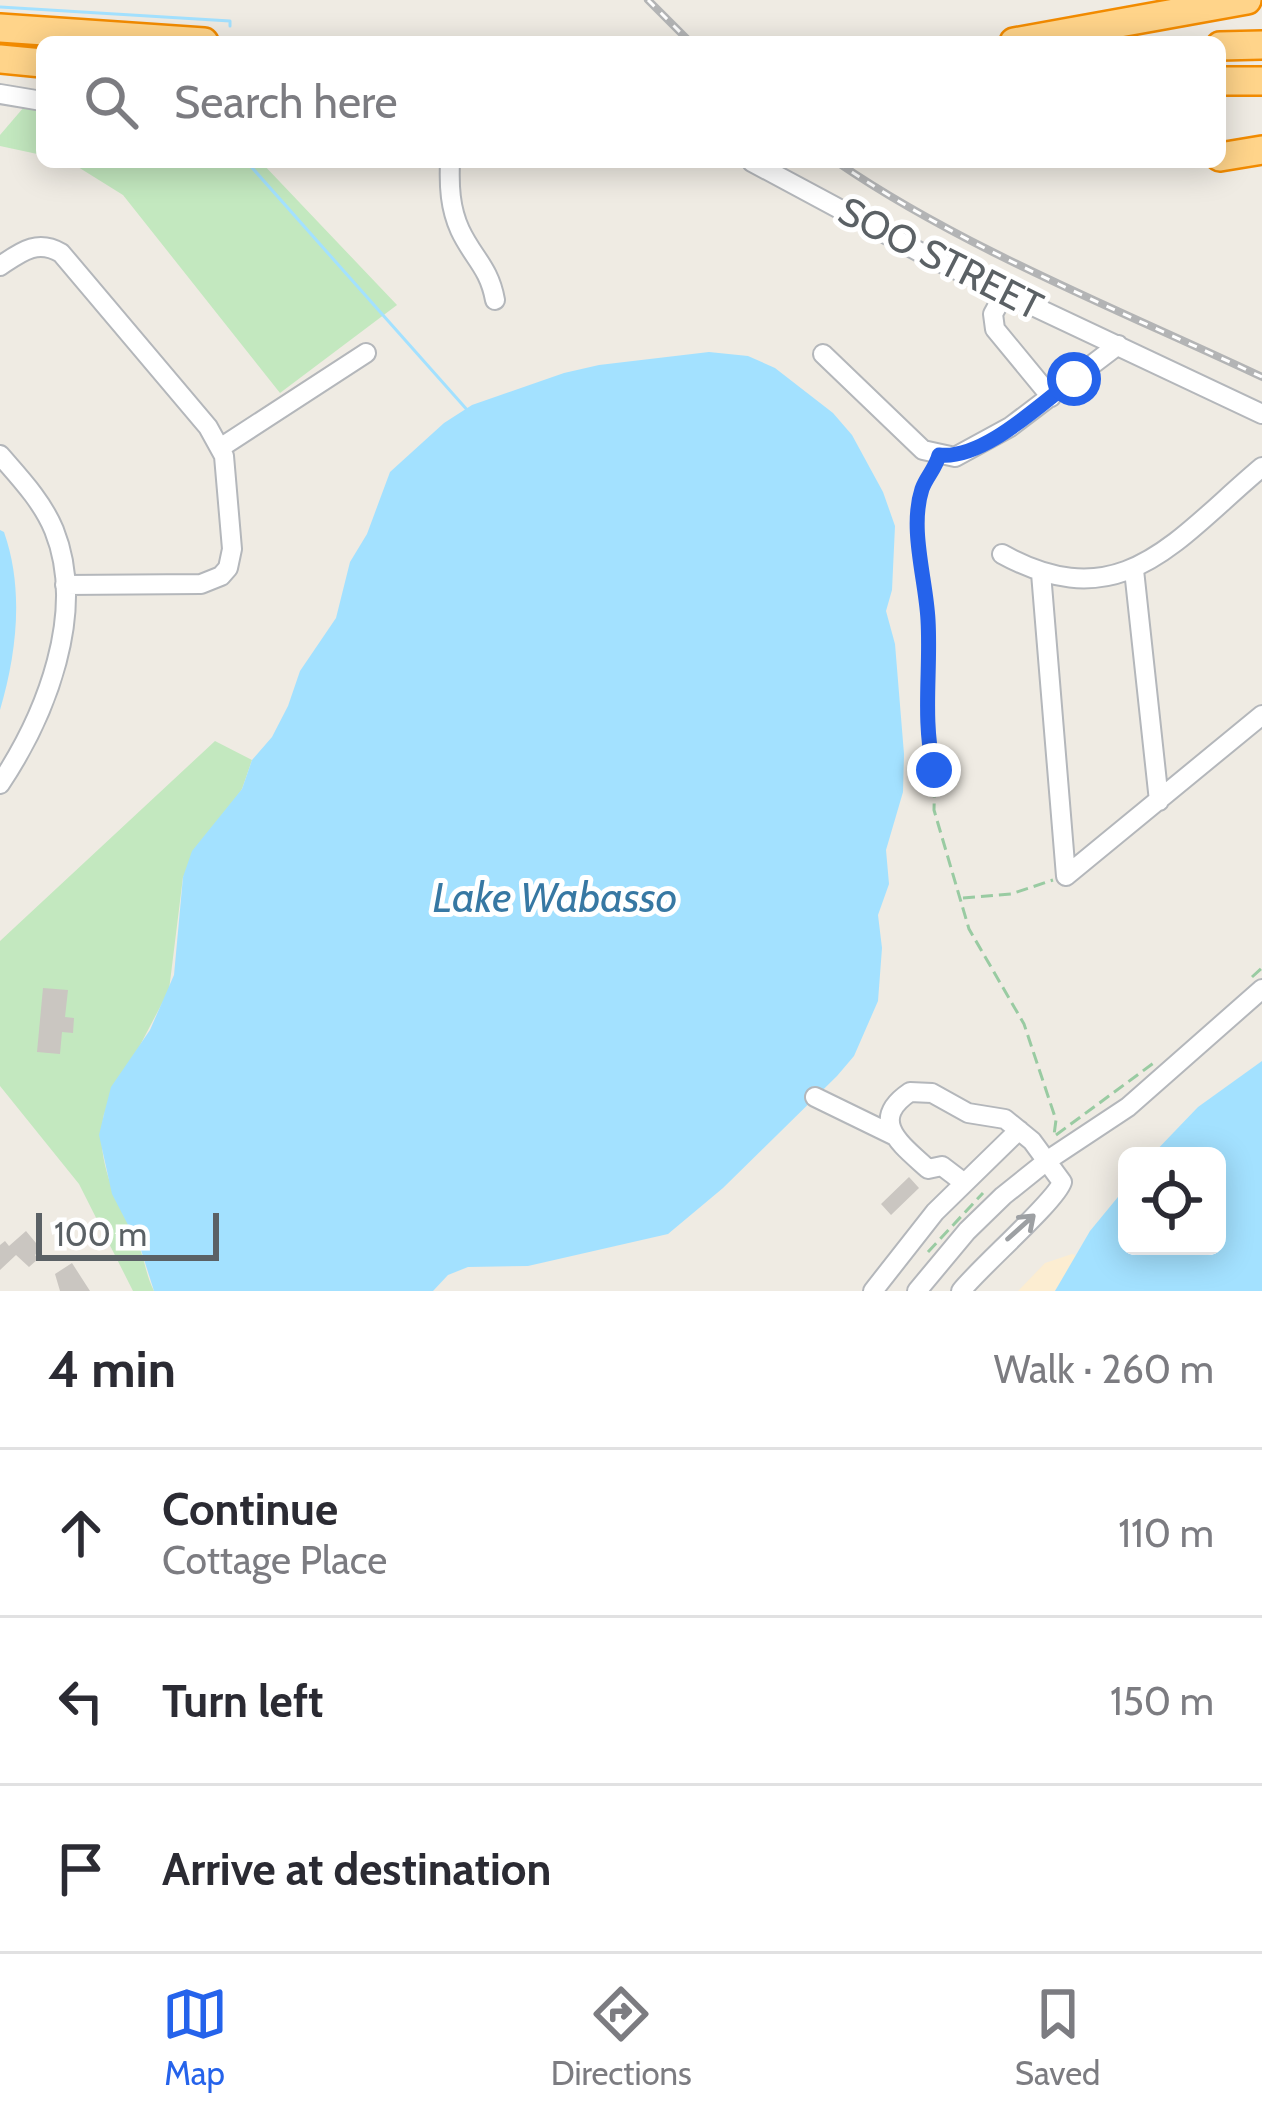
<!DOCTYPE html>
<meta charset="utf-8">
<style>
:root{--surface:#fff;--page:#f2f2f3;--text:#2b2b33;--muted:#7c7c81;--line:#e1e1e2;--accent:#2563eb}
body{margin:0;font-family:Cabin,sans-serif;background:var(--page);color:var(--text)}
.controls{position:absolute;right:36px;bottom:36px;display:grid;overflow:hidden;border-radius:18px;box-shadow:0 6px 30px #0003}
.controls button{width:108px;height:108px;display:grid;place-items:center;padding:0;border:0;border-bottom:3px solid var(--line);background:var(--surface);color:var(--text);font:60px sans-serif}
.scale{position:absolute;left:36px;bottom:30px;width:183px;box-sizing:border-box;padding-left:12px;border:6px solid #5b6165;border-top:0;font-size:33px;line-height:42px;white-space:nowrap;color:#5b6165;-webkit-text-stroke:9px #fff;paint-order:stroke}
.stop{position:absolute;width:36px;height:36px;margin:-27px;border:9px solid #2563eb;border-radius:50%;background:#fff}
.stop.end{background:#2563eb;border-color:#fff;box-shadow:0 3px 12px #0008}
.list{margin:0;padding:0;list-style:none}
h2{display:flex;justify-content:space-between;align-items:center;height:156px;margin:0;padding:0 48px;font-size:51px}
h2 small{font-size:39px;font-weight:400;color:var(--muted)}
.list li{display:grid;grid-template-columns:78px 1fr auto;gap:36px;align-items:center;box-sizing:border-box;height:168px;padding:0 48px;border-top:3px solid var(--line)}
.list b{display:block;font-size:45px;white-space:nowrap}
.list p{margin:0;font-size:39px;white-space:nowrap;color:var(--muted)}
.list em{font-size:39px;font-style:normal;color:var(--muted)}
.icon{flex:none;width:66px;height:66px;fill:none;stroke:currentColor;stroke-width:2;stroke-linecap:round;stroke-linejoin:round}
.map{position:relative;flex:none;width:1262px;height:1291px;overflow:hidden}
.search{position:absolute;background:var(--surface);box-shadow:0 6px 30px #0003;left:36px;right:36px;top:36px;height:132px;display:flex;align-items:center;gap:30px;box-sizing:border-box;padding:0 42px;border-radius:18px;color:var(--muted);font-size:45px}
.sheet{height:660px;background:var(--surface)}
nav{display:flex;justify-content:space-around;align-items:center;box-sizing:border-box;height:168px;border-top:3px solid var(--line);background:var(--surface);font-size:33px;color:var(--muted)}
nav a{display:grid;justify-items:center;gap:6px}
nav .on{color:var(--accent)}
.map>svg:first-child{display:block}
</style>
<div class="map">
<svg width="1262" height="1291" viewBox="0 0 1262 1291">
<rect width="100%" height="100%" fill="#efebe3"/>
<path fill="#c3e8bf" d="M24 107 42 111V155L0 146V135Z
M70 162H261L397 305 280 393 123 195Z
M215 741 252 760 242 789 183 877 169 990 104 1114C94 1163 118 1201 138 1244 145 1260 146 1276 154 1291H133L79 1184 0 1086V941Z"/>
<path fill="#fcedd1" d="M1072 1254 1077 1256 1055 1291H1018L1045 1263Z"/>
<path fill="#a3e1ff" d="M709 352 748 356 775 368 833 413 852 435 883 492 895 526 892 590 886 611 895 644 904 754 903 792 886 850 889 884 878 915 882 948 878 1001 854 1056 837 1076 723 1188 668 1234 528 1266 468 1267 448 1275 433 1291H154L141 1250 112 1194 99 1135 104 1114 111 1087 150 1030 174 975 183 877 192 851 242 789 252 760 272 737 288 706 300 671 336 618 350 562 367 534 390 472 444 423 472 405 564 373 599 365Z
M0 530 4 532C24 589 17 652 0 710Z
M1262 1061V1291H1055L1090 1231 1127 1186V1246H1217V1156H1151L1198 1107Z"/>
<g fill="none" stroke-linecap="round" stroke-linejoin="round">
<path stroke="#a3e1ff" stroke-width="3" d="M0 7 230 21V26
M247 162 469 412"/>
</g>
<path fill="#cac6c1" d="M43 988 68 990 65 1017 74 1018 73 1033 62 1032 60 1054 37 1052Z
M909 1177 919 1188 891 1215 881 1204Z
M26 1231 41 1249 35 1255 38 1259 29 1267 16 1255 0 1270V1245L5 1241 9 1246Z
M72 1263 90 1291H60L55 1274Z"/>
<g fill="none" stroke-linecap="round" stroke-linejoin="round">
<defs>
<path id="minor" d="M0 94 42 101
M450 162C449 186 450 208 460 230 473 258 489 267 495 300
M752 162 927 256 1262 414
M0 266C21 252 37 239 61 253L208 427 224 456 232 549 228 568 221 576 201 584 65 585
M1005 292 993 314 995 329 1051 397
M823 354 923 450 955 457 1010 427 1118 345
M220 448 366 353
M0 455C20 478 42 501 54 530 87 612 46 715 0 784
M1002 554C1122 620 1176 539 1262 467
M1134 570 1159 801
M1041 573 1066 876
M1066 876 1262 715
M815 1097 893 1135
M873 1291 935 1212 1019 1130
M917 1291 967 1231 1003 1196 1048 1160 1128 1107 1262 989
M961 1291C981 1266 1056 1201 1062 1182L1032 1141 1005 1119 968 1113 932 1093 910 1092C867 1121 902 1145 928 1169L942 1166 963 1182"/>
<path id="highway" d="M0 28 204 42
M1014 42 1247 0
M1220 46 1262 45
M0 59 42 63
M1220 81H1262
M1220 157 1262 150"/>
</defs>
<use href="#minor" stroke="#b4b7bb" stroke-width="22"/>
<use href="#highway" stroke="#f28b00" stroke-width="32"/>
<path stroke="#99cba2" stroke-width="3" stroke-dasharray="12 6" stroke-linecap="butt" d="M936 468 922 487 918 529 928 624 925 676 927 741 935 770 934 810 969 929 1024 1024 1056 1120 1054 1135
M963 898 1011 894 1053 880
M1252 977 1262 968
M1056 1135 1155 1062
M928 1252 983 1193"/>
<use href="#minor" stroke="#fff" stroke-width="18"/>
<use href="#highway" stroke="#ffd48a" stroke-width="27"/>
<defs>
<path id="rail" d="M648 0 690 42
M837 162C962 248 1124 312 1262 377"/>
</defs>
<use href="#rail" stroke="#b3b4b5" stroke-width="8"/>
<use href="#rail" stroke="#fff" stroke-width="3" stroke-dasharray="9" stroke-linecap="butt"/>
</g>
<defs><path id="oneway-shaft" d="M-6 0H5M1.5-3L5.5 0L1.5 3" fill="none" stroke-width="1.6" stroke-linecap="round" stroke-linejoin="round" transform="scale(3)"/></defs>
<use stroke="#9da0a3" href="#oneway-shaft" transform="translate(1021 1227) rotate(-42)"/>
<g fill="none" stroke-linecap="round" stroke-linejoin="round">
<path stroke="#2563eb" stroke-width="15" d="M934 770C922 719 931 671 928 620 926 579 909 529 922 489 926 477 936 468 939 455 983 460 1039 405 1074 379"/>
</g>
<g text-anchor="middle" stroke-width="10" stroke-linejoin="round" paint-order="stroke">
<g font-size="39" fill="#5b6165" stroke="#fff">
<text transform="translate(941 258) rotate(27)" y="14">SOO STREET</text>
</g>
<g font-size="42" font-style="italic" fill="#3778a3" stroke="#fff">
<text x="555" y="912">Lake Wabasso</text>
</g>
</g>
</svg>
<div class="controls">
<button><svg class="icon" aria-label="locate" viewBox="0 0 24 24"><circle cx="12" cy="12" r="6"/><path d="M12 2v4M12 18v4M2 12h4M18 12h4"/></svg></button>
</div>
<div class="scale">100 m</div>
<div class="stop" style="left:1074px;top:379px"></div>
<div class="stop end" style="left:934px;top:770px"></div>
<div class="search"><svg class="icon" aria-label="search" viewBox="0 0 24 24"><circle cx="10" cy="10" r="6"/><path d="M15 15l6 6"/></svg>Search here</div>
</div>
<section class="sheet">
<h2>4 min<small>Walk · 260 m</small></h2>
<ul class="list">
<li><svg class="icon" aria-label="ahead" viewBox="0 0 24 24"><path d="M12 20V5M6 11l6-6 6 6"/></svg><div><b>Continue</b><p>Cottage Place</p></div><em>110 m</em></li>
<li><svg class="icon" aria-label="left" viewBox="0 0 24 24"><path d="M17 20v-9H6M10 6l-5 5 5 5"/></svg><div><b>Turn left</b></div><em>150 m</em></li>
<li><svg class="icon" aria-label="arrive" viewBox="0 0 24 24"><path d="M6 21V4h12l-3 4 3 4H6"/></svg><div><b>Arrive at destination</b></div></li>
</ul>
</section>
<nav>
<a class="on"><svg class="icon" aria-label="map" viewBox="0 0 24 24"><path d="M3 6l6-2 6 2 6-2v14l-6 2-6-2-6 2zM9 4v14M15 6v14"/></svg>Map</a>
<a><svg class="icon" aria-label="directions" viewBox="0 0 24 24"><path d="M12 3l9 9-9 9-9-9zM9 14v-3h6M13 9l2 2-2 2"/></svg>Directions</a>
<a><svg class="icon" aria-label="saved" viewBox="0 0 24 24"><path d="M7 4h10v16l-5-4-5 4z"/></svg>Saved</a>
</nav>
